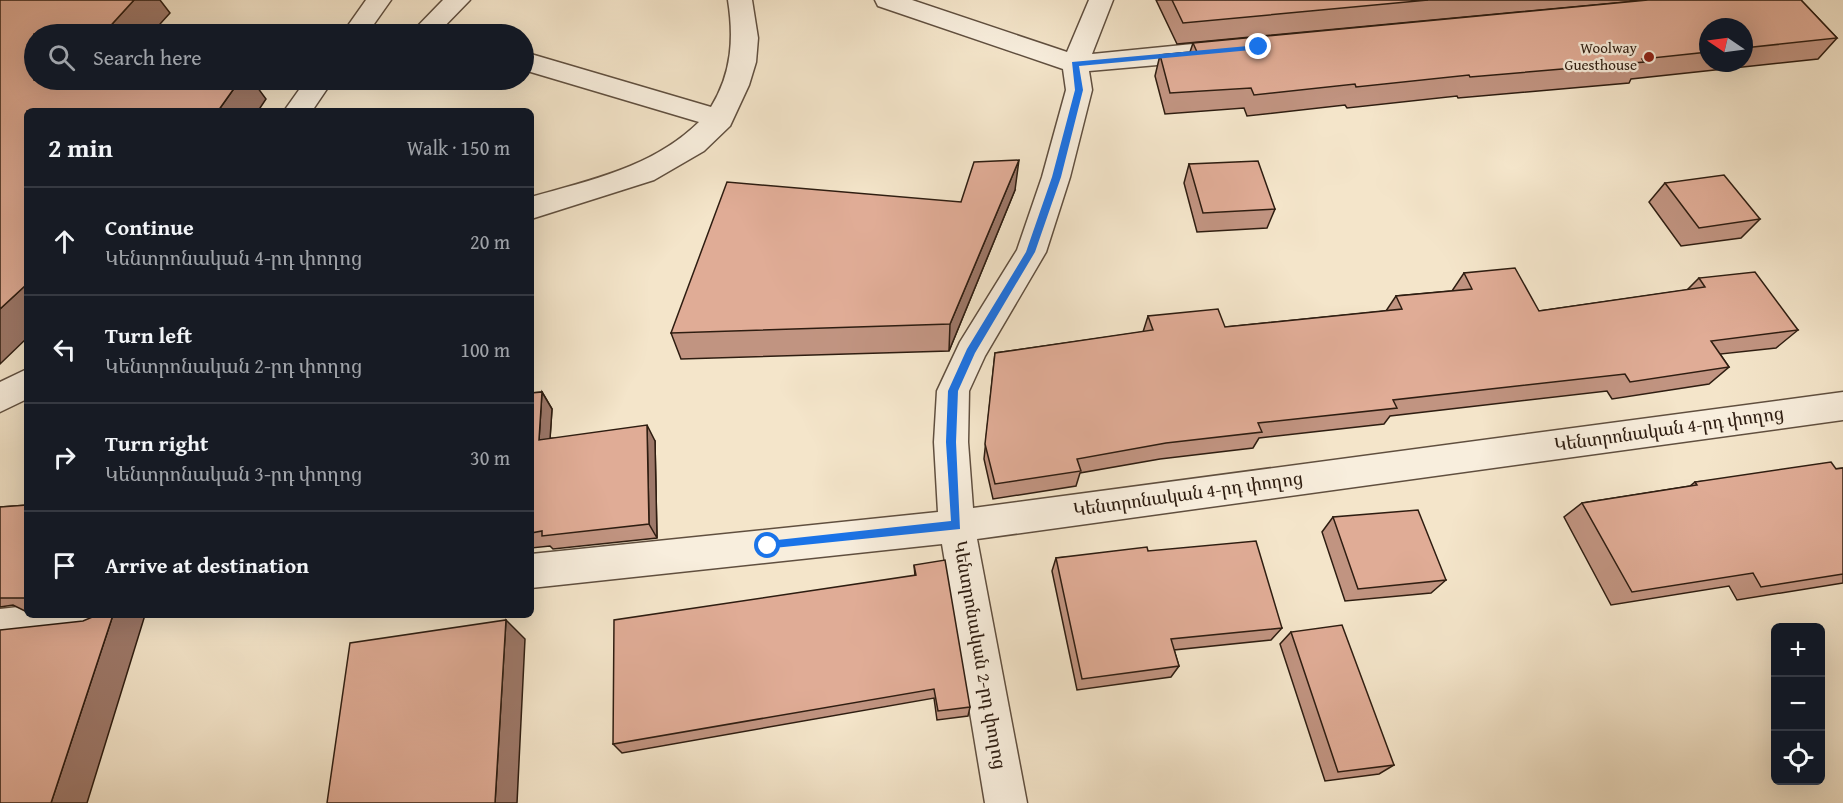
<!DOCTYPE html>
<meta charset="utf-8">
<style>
:root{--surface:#171b24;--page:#20242c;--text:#f1f3f6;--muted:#9ea1a6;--line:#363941}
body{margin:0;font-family:"Gentium Book Plus","Noto Serif Armenian",serif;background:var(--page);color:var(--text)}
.controls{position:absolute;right:18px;bottom:18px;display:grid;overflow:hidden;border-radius:9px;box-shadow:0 6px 24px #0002}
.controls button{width:54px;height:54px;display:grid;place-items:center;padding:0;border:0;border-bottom:2px solid var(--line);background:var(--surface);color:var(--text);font:30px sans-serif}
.compass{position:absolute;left:1699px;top:18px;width:54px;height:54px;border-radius:50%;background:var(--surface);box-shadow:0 6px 24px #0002;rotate:283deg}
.stop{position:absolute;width:18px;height:18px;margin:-14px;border:4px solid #1a73e8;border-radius:50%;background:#fff}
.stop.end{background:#1a73e8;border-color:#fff;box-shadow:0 2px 6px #0008}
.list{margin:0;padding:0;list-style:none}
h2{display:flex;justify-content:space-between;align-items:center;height:78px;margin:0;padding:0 24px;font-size:26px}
h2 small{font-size:20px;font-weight:400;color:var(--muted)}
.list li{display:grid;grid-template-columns:39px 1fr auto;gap:18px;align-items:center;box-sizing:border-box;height:108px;padding:0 24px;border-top:2px solid var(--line)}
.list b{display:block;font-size:22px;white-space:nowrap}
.list p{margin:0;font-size:20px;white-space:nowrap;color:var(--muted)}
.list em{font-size:20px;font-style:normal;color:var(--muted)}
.icon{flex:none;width:33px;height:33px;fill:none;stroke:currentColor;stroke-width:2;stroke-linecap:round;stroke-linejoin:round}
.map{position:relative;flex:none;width:1843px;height:803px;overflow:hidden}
.search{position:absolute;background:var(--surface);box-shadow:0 6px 24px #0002;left:24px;top:24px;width:510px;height:66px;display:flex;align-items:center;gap:15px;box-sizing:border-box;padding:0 21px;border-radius:33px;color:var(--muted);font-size:22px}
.panel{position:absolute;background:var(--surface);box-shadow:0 6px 24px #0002;left:24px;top:108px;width:510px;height:510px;border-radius:9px}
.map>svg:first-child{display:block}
</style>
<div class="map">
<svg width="1843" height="803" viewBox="0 0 1843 803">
<rect width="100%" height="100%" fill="#f4e5ca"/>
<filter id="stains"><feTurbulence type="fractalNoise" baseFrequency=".00333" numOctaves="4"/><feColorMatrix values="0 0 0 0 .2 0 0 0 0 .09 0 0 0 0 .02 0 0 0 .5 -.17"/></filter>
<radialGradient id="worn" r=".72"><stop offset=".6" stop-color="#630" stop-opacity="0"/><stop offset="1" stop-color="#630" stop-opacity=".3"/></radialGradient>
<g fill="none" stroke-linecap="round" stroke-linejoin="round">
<defs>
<path id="minor" d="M366 0H391L367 34H342Z
M443 0H470L437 34H410Z
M728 0H752L758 38 756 62 749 85 730 126 704 151 654 180 531 219V197C591 180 653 167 699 122L524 70V52L711 107C732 73 734 38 728 0Z
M875 0H912L1067 52 1089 0H1113L1092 54 1203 43 1212 46 1216 52 1212 58 1203 61 1089 71 1092 90 1070 177 1046 252 985 356 969 391 968 442 973 508 1843 392V420L977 539 1027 803H985L942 544 531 588V554L938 512 934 442 937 391 960 342 1017 250 1042 177 1066 90 1063 69 878 6Z
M306 80H333L312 111H284Z
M27 369V399L0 412V382Z
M27 606V615H131L125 628 112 633 0 645V609Z"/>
</defs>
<use href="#minor" stroke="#604f3f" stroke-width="3"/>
<use href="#minor" fill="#f8eedd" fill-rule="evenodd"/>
</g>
<path fill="#c19481" stroke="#2e1d11" stroke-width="1.5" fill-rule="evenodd" d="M1156 0H1647L1177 44Z
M1648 0H1801L1837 38 1818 59 1631 79 1629 83 1458 98 1457 96 1347 108 1345 105 1247 116 1244 108 1165 114 1155 76 1160 55 1190 52 1193 43ZM1708 27H1744V63H1708Z
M1189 164 1275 209 1267 228 1197 232 1184 183Z
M1665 183 1760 219 1741 238 1681 246 1649 202Z
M1015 190 949 351 681 359 671 333 961 202Z
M1464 273 1539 311 1687 290 1699 278 1798 330 1776 348 1720 354 1729 367 1709 384 1612 399 1607 391 1390 416 1384 424 1259 438 1253 448 1160 459 1080 473 1076 486 993 499 984 459 995 353 1143 332 1148 316 1225 327 1386 311 1396 296 1452 291Z
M542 392 552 409 550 438 655 441 657 538 553 549 550 546 531 548V393Z
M1843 468V583L1737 600 1729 586 1611 605 1564 517 1582 503 1690 486 1695 482Z
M27 505V612L13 605 0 607V507Z
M1333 517 1446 580 1431 593 1345 601 1322 532Z
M1148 551 1282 628 1271 640 1174 650 1179 666 1171 677 1077 690 1052 571 1056 558Z
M914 565 970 707 968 716 937 720 934 698 622 753 613 744 915 576Z
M1291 632 1394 765 1379 774 1325 781 1280 644Z"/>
<path fill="#9d7869" stroke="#2e1d11" stroke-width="1.5" d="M134 0H160L170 13 151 34H103Z
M240 80H252L266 99 258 111H218Z
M1019 160 1015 190 949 351 950 324Z
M27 284V338L0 364V309Z
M542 392 552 409 549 455 539 440Z
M647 425 655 441 657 538 649 524Z
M113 615H145L87 803H51Z
M506 620 525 639 517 803H495Z"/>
<path fill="#e0ac96" stroke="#2e1d11" stroke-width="1.5" d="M0 0H134L103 34H34V80H240L218 111H27V284L0 309Z
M1172 0H1428L1183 23Z
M1648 0H1801L1837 38 1744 48V27H1708V52L1642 59 1644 62 1470 77 1469 75 1356 87 1355 84 1254 95 1251 88 1170 93 1160 55 1197 52 1193 43Z
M1019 160 950 324 671 333 727 182 961 202 974 162Z
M1258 161 1275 209 1203 213 1189 164Z
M1724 175 1760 219 1699 228 1665 183Z
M1515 268 1539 311 1705 287 1699 278 1755 272 1798 330 1711 341 1729 367 1630 382 1625 374 1393 400 1397 408 1258 423 1262 432 1166 443 1077 459 1081 471 995 484 985 444 995 353 1153 330 1148 316 1218 309 1225 327 1402 309 1396 296 1472 289 1464 273Z
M542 392 539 440 647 425 649 524 542 536V531L531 533V393Z
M1831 462 1836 469 1843 468V574L1761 587 1753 573 1632 592 1582 503 1697 485 1695 482Z
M27 505V598H0V507Z
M1418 510 1446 580 1358 589 1333 517Z
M1256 541 1282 628 1171 639 1179 666 1082 679 1056 558 1147 547 1148 551Z
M945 560 970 707 938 711 934 689 613 744 614 620 916 575 914 565Z
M97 615H113L51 803H0V630L83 621Z
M506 620 495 803H327L350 643Z
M1342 625 1394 765 1338 772 1291 632Z"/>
<path fill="#1a73e8" d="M1259 45 1262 49 1079 66 1083 90 1061 177 1035 252 975 353 958 391 956 442 960 529 764 549 762 546 768 541 951 521 946 442 948 391 967 349 1026 252 1052 177 1075 90 1072 62Z"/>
<circle fill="#8f2418" stroke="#f8eedd" stroke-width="2" cx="1649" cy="57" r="6"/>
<g text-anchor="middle" stroke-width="4.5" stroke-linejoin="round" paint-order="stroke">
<g font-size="15" fill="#2e1d11" stroke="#f8eedd" text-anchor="end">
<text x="1637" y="53">Woolway<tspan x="1637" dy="17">Guesthouse</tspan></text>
</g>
<g font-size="18" fill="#2e1d11" stroke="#f8eedd">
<text transform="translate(1669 429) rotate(-8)" y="6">Կենտրոնական 4-րդ փողոց</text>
<text transform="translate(1188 494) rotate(-8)" y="6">Կենտրոնական 4-րդ փողոց</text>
<text transform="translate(980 655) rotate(80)" y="6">Կենտրոնական 2-րդ փողոց</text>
</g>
</g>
<rect width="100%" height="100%" filter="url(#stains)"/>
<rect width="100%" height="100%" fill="url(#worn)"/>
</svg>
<div class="controls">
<button>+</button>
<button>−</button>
<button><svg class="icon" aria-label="locate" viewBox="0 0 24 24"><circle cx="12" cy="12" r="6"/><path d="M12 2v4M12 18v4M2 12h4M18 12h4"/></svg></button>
</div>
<svg class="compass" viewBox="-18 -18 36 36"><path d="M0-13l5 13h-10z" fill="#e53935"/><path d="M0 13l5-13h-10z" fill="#9ea1a6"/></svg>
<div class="stop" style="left:768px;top:546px"></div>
<div class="stop end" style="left:1259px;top:47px"></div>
<div class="search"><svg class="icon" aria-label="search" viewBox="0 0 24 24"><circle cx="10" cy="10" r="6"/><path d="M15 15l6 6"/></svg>Search here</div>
<section class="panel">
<h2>2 min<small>Walk · 150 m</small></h2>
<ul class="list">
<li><svg class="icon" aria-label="ahead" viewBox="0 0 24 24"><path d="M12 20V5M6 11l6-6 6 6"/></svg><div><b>Continue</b><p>Կենտրոնական 4-րդ փողոց</p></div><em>20 m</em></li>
<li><svg class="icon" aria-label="left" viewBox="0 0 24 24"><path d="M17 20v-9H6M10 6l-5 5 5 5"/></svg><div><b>Turn left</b><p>Կենտրոնական 2-րդ փողոց</p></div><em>100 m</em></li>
<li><svg class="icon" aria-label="right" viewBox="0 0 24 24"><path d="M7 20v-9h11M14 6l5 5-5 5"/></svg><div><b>Turn right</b><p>Կենտրոնական 3-րդ փողոց</p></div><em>30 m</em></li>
<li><svg class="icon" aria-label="arrive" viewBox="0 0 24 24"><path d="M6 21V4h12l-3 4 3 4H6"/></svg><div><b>Arrive at destination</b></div></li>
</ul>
</section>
</div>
